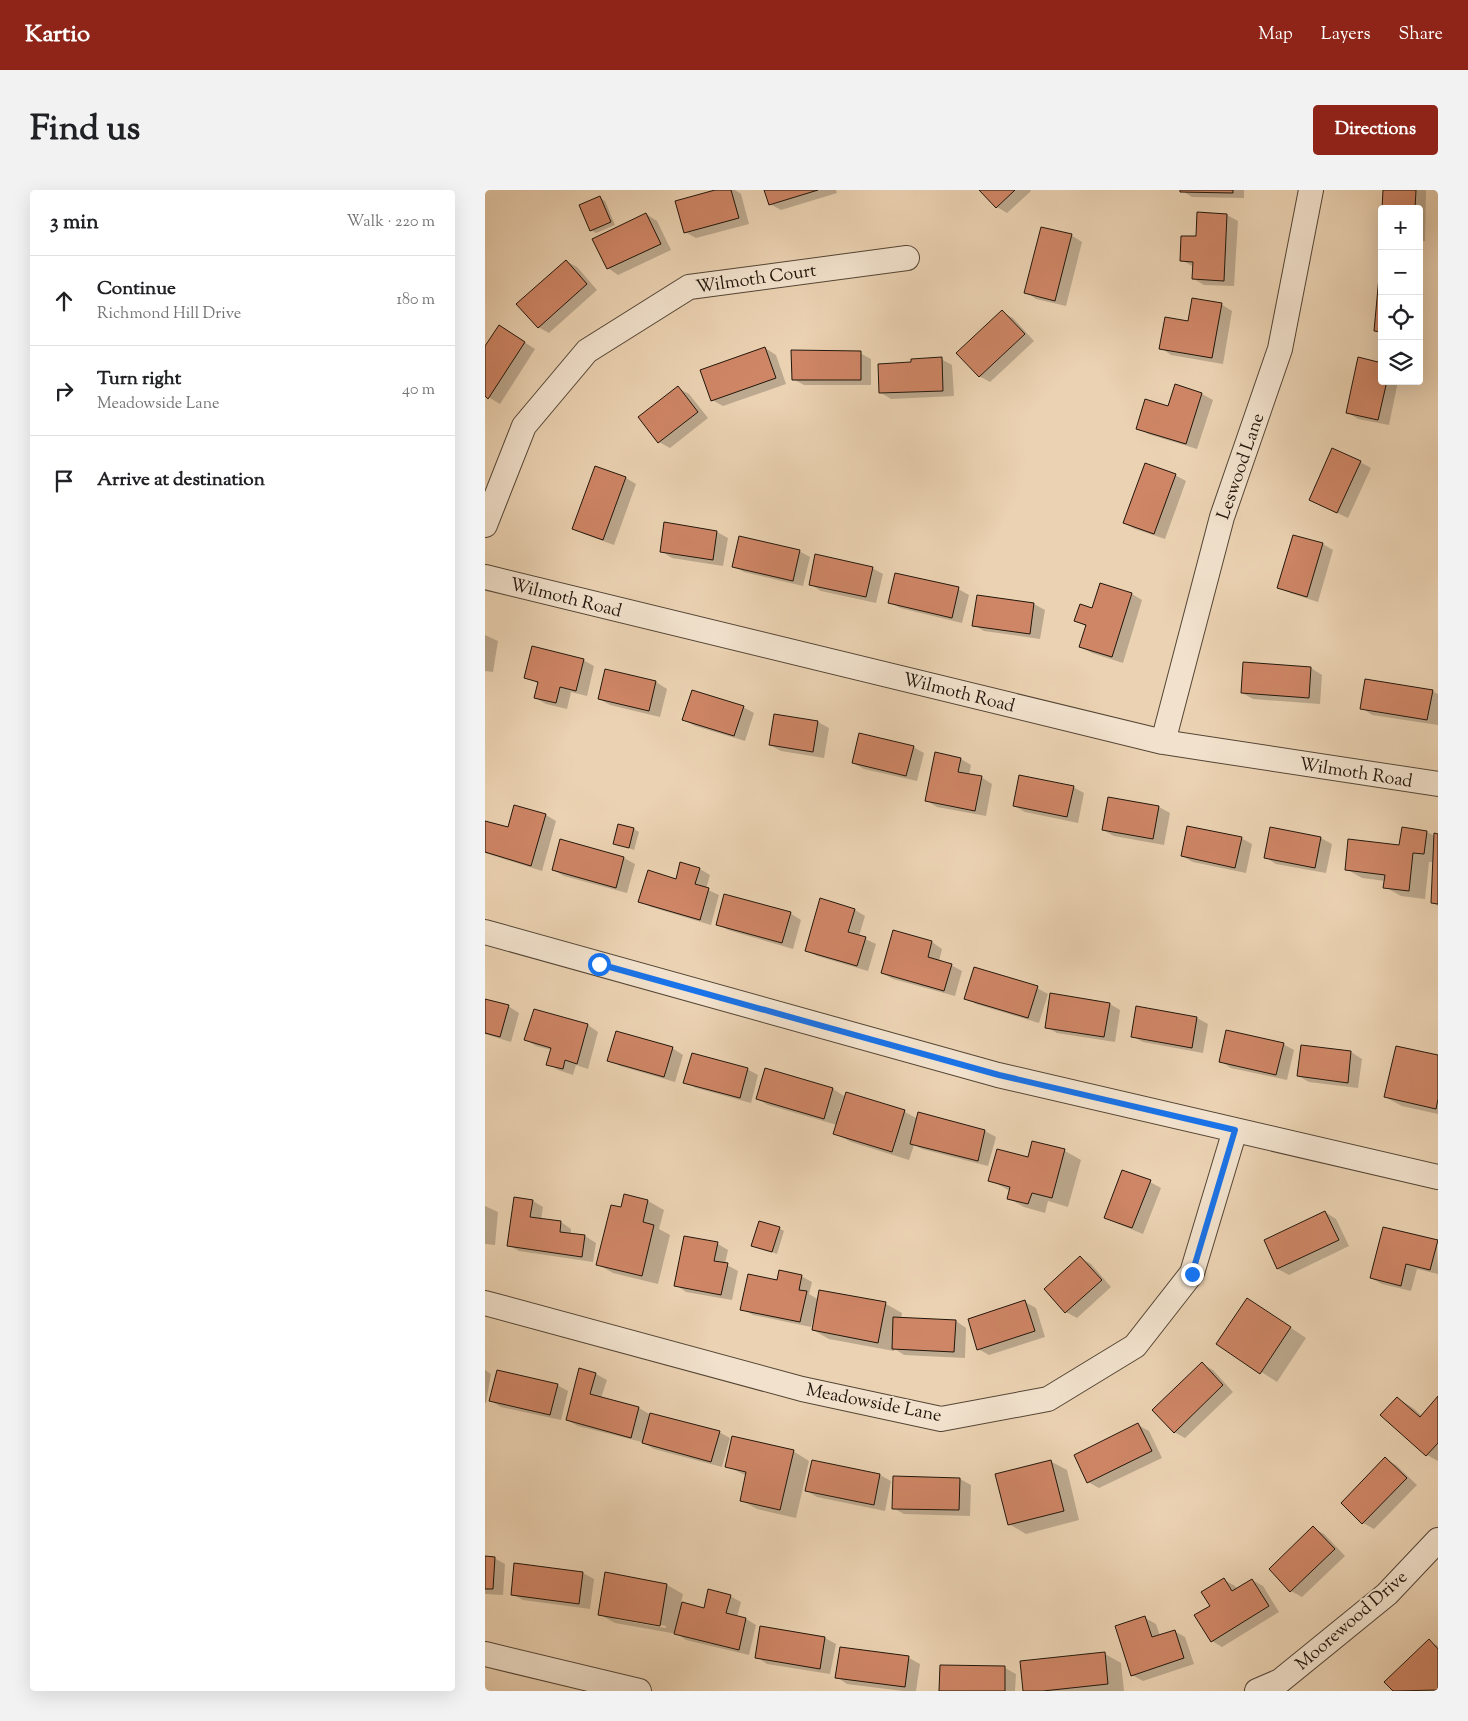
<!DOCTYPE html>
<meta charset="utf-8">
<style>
:root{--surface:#fff;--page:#f2f2f2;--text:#202124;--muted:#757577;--line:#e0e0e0;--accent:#8f2418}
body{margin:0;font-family:"Sorts Mill Goudy",serif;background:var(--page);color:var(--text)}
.controls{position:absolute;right:15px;top:15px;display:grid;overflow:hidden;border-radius:5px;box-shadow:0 5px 20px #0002}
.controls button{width:45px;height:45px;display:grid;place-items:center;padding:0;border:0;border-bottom:1px solid var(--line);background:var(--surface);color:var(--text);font:25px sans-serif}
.stop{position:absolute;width:15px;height:15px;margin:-11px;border:4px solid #1a73e8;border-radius:50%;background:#fff}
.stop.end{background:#1a73e8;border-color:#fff;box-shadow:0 1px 5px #0008}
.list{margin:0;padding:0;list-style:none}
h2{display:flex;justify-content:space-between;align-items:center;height:65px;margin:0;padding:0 20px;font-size:21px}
h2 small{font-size:16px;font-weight:400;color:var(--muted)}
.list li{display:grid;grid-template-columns:32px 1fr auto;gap:15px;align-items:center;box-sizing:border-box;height:90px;padding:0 20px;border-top:1px solid var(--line)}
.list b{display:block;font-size:19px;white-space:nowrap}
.list p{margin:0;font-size:16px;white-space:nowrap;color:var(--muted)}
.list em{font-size:16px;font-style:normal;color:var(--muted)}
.icon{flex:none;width:28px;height:28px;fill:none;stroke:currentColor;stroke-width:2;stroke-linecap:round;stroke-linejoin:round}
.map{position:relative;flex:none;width:953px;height:1501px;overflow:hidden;border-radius:5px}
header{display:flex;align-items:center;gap:30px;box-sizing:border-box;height:70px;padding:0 25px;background:var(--accent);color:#fff}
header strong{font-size:24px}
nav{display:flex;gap:28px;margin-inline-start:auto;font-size:18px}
.intro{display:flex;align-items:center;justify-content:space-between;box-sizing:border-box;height:120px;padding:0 30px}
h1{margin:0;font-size:35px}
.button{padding:12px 22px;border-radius:5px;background:var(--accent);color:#fff;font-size:18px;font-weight:700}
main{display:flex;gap:30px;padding:0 30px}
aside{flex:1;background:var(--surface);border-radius:5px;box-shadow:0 5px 20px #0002}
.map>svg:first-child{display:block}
</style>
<header>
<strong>Kartio</strong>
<nav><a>Map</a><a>Layers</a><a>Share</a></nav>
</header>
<div class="intro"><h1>Find us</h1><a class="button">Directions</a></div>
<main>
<aside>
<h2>3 min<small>Walk · 220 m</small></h2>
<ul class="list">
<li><svg class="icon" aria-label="ahead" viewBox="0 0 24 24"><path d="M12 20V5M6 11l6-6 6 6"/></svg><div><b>Continue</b><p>Richmond Hill Drive</p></div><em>180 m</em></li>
<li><svg class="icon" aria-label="right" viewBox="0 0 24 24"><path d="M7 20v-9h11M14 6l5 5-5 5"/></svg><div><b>Turn right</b><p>Meadowside Lane</p></div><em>40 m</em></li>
<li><svg class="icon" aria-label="arrive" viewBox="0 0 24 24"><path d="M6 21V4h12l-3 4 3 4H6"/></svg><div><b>Arrive at destination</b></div></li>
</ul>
</aside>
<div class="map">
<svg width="953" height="1501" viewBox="0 0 953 1501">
<rect width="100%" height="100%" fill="#ebd2b2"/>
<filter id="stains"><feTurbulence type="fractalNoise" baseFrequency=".004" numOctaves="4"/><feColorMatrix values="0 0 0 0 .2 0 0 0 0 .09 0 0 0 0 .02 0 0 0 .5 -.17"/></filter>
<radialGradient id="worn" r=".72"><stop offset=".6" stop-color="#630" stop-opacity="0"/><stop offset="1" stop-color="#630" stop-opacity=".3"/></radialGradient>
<path fill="#0003" fill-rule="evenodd" d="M235 0H250L256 4 264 34 211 48 200 42Z
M281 0H351L352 3 296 20 285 14Z
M496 0H545L546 1 522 23 512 17Z
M696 0H759V8L707 7Z
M899 0H941L940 51H934V19H898Z
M115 8 120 11 130 35 111 43 106 40Z
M714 23 742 25 753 31 749 96 719 95 709 89V77L696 70 712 48Z
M161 24 172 31 186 60 133 85 123 78Z
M586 45 597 52 581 116 551 109 541 102Z
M81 71 92 77 112 100 64 143 53 137Z
M736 114 747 121 738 174 686 165 676 158Z
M517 122 528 128 549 151 505 192 494 186Z
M25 143 50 159 15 214 0 205V158Z
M280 158 291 165 301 194 238 216 227 210Z
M375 163 386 169V195H319L308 189Z
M456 169 467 175 469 206 406 209 396 203 428 174Z
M897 191H913L904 235 873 229 862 222Z
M691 196 717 204 728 210 712 259 663 244 652 238 684 218Z
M193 198 204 204 223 228 185 258 174 252 155 228Z
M875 272 886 278 863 328 825 310Z
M111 277 141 288 151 294 129 355 99 344 88 338Z
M690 285 701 291 680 349 650 339 639 333Z
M181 334 232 342 243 348 238 376 187 368 176 361Z
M838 354 848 360 833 412 805 403 794 397Z
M314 361 325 367 318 396 259 382 248 376Z
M387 378 398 384 391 413 336 401 325 394Z
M473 399 484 405 477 433 415 418 404 412Z
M647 404 657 410 638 473 607 463 596 457 602 437 591 431Z
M493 406 549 414 560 420 555 449 499 441 489 435Z
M0 445 13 451 8 482 0 481Z
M98 470 109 476 102 506 86 502 82 519 61 514 50 508 54 494 41 487Z
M759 474 826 478 837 485 835 514 768 509 757 503Z
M121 480 171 492 182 499 175 527 125 515 114 509Z
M947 501 953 504V535L887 525 877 518Z
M258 517 269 523 260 551 210 536 199 530Z
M290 525 333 532 344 538 339 568 296 561 285 555Z
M428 557 439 563 432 591 379 579 368 573Z
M476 569 486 575 484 585 496 587 507 594 501 626 452 617 442 611Z
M588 597 599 603 593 633 540 622 529 616Z
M624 608 674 617 685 623 679 655 629 646 618 640Z
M61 625 71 631 57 681 0 663V637L24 639Z
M786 638 836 648 847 654 841 683 791 674 780 667Z
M149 639 154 642 149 660 130 653Z
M918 639 942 642 950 646V645H953V716L948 713 949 672H944L940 709 916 706 900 697V691L877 688 861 679 915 656Z
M756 648 767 654 761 683 708 672 697 666Z
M76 651 139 668 150 674 142 703 79 686 68 680Z
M215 679 225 685 221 699 234 705 226 735 166 717 155 711Z
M336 710 370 720 380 726 374 746 391 754 383 781 332 766 321 760Z
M305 723 316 730 308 759 243 740 232 734Z
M409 742 447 752 457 759 454 771 466 775 477 781 470 806 408 789 397 783Z
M552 798 563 804 554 833 491 814 481 808Z
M0 810 23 816 34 823 26 852 0 844Z
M625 814 635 820 630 852 572 843 561 837Z
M652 818 712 828 723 834 718 863 658 852 647 846Z
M50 820 103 835 113 842 103 879 91 875 88 885 73 880 63 874 67 860 51 856 41 850Z
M798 854 809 860 802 890 746 878 735 871Z
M817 856 866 862 877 869 873 898 824 892 813 886Z
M912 857 953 866V924L917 916 900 907Z
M187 858 198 865 190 892 135 876 124 870Z
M262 879 273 885 266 913 211 898 200 892Z
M281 880 348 899 359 906 354 921H356L362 904 420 922 433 929 434 924 500 941 511 947 503 976 437 959 429 955 424 970 366 952 350 943 352 935 283 915 272 909Z
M580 961 596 970 583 1017 563 1011 560 1023 539 1017 523 1008 525 1001 505 990 544 969Z
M665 992 676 998 658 1044 631 1033 620 1027Z
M140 1005 163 1011 179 1020 174 1039 185 1045 173 1094 128 1083 112 1074 137 1019Z
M48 1011 58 1017 56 1030 76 1032 86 1039V1044L100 1046 111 1053 108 1072 34 1061 23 1055Z
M0 1016 13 1022 10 1055 0 1054Z
M840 1022 851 1029 864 1056 804 1085 793 1079 780 1051Z
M294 1038 299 1041 292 1064 268 1055Z
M952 1052 953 1084 932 1079 926 1101 897 1094 886 1088Z
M233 1054 243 1060 240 1074 253 1081 247 1110 201 1102 191 1095Z
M595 1068 606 1074 626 1097 592 1128 581 1122Z
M316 1086 327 1092 324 1104 334 1110 401 1114 417 1123 416 1129 471 1131 481 1138 480 1168 419 1165 410 1159 409 1161 344 1149 328 1140 330 1130 328 1129 326 1137 268 1125 257 1119 293 1091Z
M540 1112 551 1118 560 1147 504 1165 493 1159Z
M778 1119 821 1148 792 1192 733 1154Z
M717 1174 728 1180 748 1202 700 1248 689 1242Z
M0 1180 6 1184 1 1213H0Z
M95 1180 111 1184 122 1190 116 1208 154 1218 166 1225 234 1242 245 1248 237 1277 169 1259 157 1252 93 1236 82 1230Z
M72 1195 83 1201 76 1230 16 1217 6 1211Z
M912 1208 928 1218 937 1226 953 1208V1271L942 1265 897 1225Z
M653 1235 664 1241 677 1268 614 1298 603 1292Z
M308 1261 324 1271 311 1328 272 1319 256 1310 262 1286 242 1276Z
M900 1269 911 1275 932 1295 889 1339 878 1333Z
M328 1271 395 1285 406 1291 400 1321 332 1307 322 1301Z
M565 1271 582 1280 594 1330 541 1344 524 1334Z
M409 1288 475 1289 486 1295 485 1326 419 1324 408 1318Z
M828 1338 839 1344 860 1366 817 1407 806 1401Z
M0 1368H9L20 1374 18 1405 0 1404Z
M98 1383 109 1389 105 1419 38 1410 27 1404Z
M121 1384 182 1395 198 1404 196 1413 220 1419 245 1406 256 1412 252 1427 261 1429 271 1435 264 1465 201 1450 192 1444 130 1433 114 1424ZM130 1426 181 1436V1438L130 1429Z
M739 1390 750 1396 752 1399 767 1390 778 1396 794 1422 737 1457 727 1451V1416Z
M660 1428 671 1434 675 1446 689 1441 700 1447 709 1474 658 1491 647 1485Z
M340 1448 351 1454 345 1484 282 1474 272 1467Z
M944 1451 953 1456V1501H909L900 1492Z
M356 1459 424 1468 435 1474 431 1501H418L362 1494 352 1487Z
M620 1464 636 1473 639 1501H539Z
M520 1478 531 1484 530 1501H455Z"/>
<path fill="#cf8666" stroke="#21160b" d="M230 0H246L254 28 199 43 190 11Z
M279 0H333L284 15Z
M494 0H530L511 18Z
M695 0H748V3L695 2Z
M898 0H931L930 19H897Z
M115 6 126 32 105 41 94 15Z
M712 22 742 24 739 91 707 89 708 72 695 71 696 46H711Z
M161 23 176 54 122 79 107 49Z
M556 37 587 44 570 111 539 103Z
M81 70 102 94 53 138 31 114Z
M894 87H897V142L889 141Z
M707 108 737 113 727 168 674 159 680 127 703 131Z
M517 120 540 144 494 187 471 163Z
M14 135 40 152 3 209 0 206V156Z
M280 157 291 188 226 211 215 180Z
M306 160 376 161V190H307Z
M457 167 458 201 394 203 393 174 426 172V169Z
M873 167 897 173V191H902L893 230 861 223Z
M690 194 717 203 701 254 651 239 660 209 683 216Z
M193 196 213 222 173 253 153 227Z
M847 258 876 271 852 323 824 310Z
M660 273 691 284 669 344 638 333Z
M110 276 141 287 118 350 87 339Z
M179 332 232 341 228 370 175 362Z
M808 345 838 353 822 407 792 398Z
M254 346 315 360 308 391 247 377Z
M330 364 388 377 381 407 324 395Z
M410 383 474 397 467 428 403 413Z
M615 393 647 403 627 467 594 457 601 435 589 431 595 414 607 418Z
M492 405 549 413 545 444 487 436Z
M47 456 99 469 91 501 75 497 71 513 49 508 53 492 39 488Z
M758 472 826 477 824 508 756 503Z
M120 479 171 491 164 521 113 509Z
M880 489 948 500 942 530 875 519Z
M207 500 259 516 249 546 197 530Z
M289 524 333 531 328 562 284 555Z
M374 543 429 556 421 586 367 573Z
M450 562 476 568 473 582 497 586 490 621 440 611Z
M534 585 589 596 582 627 528 616Z
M623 607 674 616 668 649 617 640Z
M29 615 61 624 46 676 0 662V631L23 637Z
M133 634 149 638 144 658 128 654Z
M702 636 757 647 750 678 696 666Z
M785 637 836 647 830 678 779 668Z
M917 637 942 641 939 664 928 663 924 701 898 698 900 685 860 680 863 649 914 655Z
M949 643 953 644V714L946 713Z
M75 649 139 667 131 698 67 680Z
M195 672 215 678 210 694 224 698 215 730 153 712 163 680 191 689Z
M239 704 306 722 297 753 231 735Z
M335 708 370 719 363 742 381 747 372 776 320 761Z
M408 740 447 751 443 767 467 774 459 801 396 783Z
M489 777 553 796 543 828 479 809Z
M565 803 625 813 619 847 560 838Z
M0 809 24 815 15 847 0 843Z
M651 816 712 827 707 858 646 847Z
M49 819 103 834 92 874 80 870 78 879 61 875 66 858 39 850Z
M741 840 799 853 791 885 734 872Z
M131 841 188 857 179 887 122 871Z
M816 855 866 861 863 893 812 886Z
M911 856 953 865V909L951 919 899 907Z
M207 863 263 878 255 908 198 893Z
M280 878 348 898 339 929 271 909Z
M361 902 420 920 407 962 348 944Z
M433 922 500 940 493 971 425 954Z
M547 951 580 959 567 1008 547 1003 543 1014 522 1009 525 997 503 991 512 959 543 967Z
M637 980 666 990 647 1038 619 1028Z
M139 1004 163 1010 158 1032 169 1035 157 1086 111 1075 126 1015 136 1017Z
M29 1007 48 1010 45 1027 76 1031 75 1042 100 1045 97 1067 22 1056Z
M840 1021 854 1050 792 1079 779 1050Z
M274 1031 295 1037 287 1062 266 1056Z
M898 1037 953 1050 945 1080 921 1074 916 1096 885 1088Z
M199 1046 233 1052 229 1071 243 1073 236 1105 189 1096Z
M595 1066 617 1090 580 1123 559 1099Z
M294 1080 317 1085 314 1100 322 1101 315 1132 255 1120 263 1084 292 1090Z
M334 1100 401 1112 393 1153 327 1140Z
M762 1108 806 1137 775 1184 731 1154Z
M540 1110 550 1141 492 1160 483 1129Z
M408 1127 471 1130 469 1162 407 1159Z
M717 1172 738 1195 689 1243 667 1220Z
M94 1178 111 1183 105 1204 154 1217 146 1248 81 1230Z
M12 1180 73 1194 65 1225 4 1211Z
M953 1206V1253L941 1266 895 1225 912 1207 935 1227Z
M165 1223 235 1241 226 1272 157 1253Z
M653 1233 667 1261 602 1293 589 1265Z
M247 1246 309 1260 295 1320 255 1311 261 1282 240 1277Z
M900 1267 922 1288 877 1334 856 1313Z
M327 1270 395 1284 389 1315 320 1301Z
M566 1270 579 1321 523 1335 510 1284Z
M408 1286 475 1288 474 1320 407 1319Z
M828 1336 850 1359 805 1402 784 1379Z
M0 1366 10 1367 8 1399H0Z
M29 1373 98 1382 94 1414 26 1405Z
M120 1382 182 1394 175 1436 113 1425Z
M739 1388 747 1401 767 1389 784 1416 726 1452 709 1425 725 1416 716 1402Z
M223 1399 246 1405 241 1423 261 1428 254 1460 189 1444 197 1412 219 1418Z
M660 1426 667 1447 690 1440 699 1468 646 1486 630 1436Z
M275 1436 340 1447 335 1479 270 1468Z
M944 1449 953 1459V1500L908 1501 899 1492Z
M355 1457 424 1466 420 1497 350 1488Z
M620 1462 623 1494 558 1501H538L535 1471Z
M455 1475 520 1476V1501H454Z"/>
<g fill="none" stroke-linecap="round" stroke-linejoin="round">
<defs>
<path id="street" d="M0 335 39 236 102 161 204 97 422 68
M0 387 678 552 953 594
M678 552 737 327 795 159 826 0
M0 742 513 885 953 987
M0 1113 317 1199 456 1229 563 1209 650 1156 707 1083 750 940
M0 1464 154 1501
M772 1501 795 1491 902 1404 953 1350"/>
</defs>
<use href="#street" stroke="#544535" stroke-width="26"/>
<use href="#street" stroke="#f2e2cd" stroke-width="24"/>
</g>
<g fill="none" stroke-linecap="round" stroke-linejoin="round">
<path stroke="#1a73e8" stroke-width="6" d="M114 774 514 885 750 940 707 1084"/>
</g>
<g text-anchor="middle" stroke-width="4" stroke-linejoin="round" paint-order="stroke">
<g font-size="18" fill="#21160b" stroke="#f2e2cd">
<text transform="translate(271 88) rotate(-8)" y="6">Wilmoth Court</text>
<text transform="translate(755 276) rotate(-71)" y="6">Leswood Lane</text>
<text transform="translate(81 407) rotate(14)" y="6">Wilmoth Road</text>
<text transform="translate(474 502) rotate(14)" y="6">Wilmoth Road</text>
<text transform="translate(871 582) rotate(9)" y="6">Wilmoth Road</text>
<text transform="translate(389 1212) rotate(11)" y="6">Meadowside Lane</text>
<text transform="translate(866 1430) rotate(-41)" y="6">Moorewood Drive</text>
</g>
</g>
<rect width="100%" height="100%" filter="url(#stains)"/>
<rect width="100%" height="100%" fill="url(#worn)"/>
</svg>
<div class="controls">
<button>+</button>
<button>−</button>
<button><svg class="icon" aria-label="locate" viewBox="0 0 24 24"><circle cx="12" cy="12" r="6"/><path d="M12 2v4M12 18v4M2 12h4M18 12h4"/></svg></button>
<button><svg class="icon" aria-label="layers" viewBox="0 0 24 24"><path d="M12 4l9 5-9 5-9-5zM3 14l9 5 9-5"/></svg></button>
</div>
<div class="stop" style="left:114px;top:774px"></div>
<div class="stop end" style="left:707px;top:1084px"></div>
</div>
</main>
